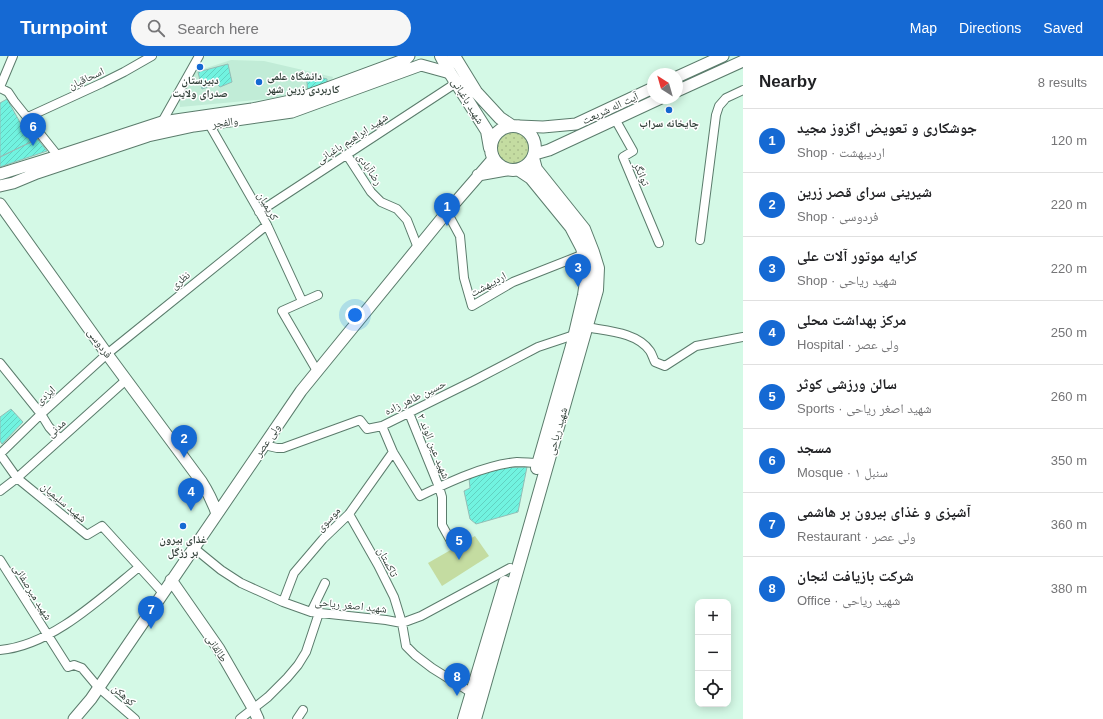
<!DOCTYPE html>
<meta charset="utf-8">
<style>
:root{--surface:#fff;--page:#f6f6f6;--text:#202124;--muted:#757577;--line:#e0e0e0;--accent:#1569d3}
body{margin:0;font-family:Helvetica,"Noto Naskh Arabic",sans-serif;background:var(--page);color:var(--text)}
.controls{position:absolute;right:12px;bottom:12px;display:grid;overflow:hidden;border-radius:8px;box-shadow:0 2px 10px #0003}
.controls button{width:36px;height:36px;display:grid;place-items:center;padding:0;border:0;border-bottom:1px solid var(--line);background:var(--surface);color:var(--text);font:20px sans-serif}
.compass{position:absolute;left:647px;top:12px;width:36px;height:36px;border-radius:50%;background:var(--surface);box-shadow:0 2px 10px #0003;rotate:323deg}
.you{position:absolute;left:355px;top:259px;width:14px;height:14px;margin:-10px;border:3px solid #fff;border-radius:50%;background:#1a73e8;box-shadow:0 0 0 6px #1a73e833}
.badge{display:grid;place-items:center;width:26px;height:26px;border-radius:50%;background:var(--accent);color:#fff;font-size:13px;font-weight:700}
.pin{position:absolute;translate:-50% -33px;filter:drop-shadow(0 1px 2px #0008)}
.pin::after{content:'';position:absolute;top:21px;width:14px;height:12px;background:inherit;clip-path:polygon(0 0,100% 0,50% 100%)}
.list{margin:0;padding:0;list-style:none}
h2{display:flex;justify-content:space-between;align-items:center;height:52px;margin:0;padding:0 16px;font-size:17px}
h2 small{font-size:13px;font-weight:400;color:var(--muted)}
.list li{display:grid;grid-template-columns:26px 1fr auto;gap:12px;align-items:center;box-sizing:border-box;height:64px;padding:0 16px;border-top:1px solid var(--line)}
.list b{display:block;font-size:15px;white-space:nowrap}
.list p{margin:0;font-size:13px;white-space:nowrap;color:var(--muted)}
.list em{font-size:13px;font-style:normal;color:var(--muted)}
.icon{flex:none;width:22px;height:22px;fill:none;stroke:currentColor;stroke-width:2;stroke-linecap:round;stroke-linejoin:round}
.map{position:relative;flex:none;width:743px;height:663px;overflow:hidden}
header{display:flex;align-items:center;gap:24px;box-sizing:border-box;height:56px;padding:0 20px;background:var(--accent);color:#fff}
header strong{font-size:19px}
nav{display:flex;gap:22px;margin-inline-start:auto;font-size:14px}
.search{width:280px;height:36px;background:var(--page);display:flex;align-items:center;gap:10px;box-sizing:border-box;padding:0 14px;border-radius:22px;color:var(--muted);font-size:15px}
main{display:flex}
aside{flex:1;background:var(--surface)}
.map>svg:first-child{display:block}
</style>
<header>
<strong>Turnpoint</strong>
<div class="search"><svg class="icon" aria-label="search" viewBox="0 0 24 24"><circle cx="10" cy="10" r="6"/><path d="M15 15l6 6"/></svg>Search here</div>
<nav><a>Map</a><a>Directions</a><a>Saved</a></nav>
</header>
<main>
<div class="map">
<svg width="743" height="663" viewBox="0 0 743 663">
<defs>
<pattern id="grass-dots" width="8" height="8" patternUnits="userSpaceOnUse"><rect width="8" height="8" fill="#c4dca1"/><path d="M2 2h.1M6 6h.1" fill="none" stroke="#a9be8b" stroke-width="1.8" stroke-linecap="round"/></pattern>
<pattern id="building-hatch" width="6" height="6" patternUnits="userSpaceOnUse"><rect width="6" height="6" fill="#71f3e0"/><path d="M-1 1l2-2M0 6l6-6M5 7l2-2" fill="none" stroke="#62d1c1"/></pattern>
</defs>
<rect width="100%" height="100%" fill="#d4f9e6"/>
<path fill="#c1ecd7" d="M231 4 264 5 333 21 330 29 308 37 267 43 180 51 179 43 188 24 197 15Z"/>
<path fill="url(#grass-dots)" d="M495 92a18 18 0 1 1 36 0a18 18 0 1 1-36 0Z"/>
<path fill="#c4dca1" d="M475 480 489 500 442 530 428 507Z"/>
<path fill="url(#building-hatch)" stroke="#94bdb5" d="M228 8 232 26 220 31 217 28 202 33 198 16Z
M306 18 327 23V29L308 36Z
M7 43 31 86 0 101V47Z
M23 65 47 95 0 111V101L31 86Z
M11 353 23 366 2 388 0 385V361Z
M527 411 518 456 476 468 470 463 464 435 470 432 469 422 496 412Z"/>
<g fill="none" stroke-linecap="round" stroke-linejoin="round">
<defs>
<path id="street" d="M0 31 13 0
M0 32 8 36 14 45 58 100
M28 61 102 27 124 16 152 0
M615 63 633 95 623 101 659 187
M162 66 199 0
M209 68 267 169 302 245
M347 99 371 136 381 146 397 153 407 164 418 192
M259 156 456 27
M447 156 460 180 464 222 472 250 513 226 584 198
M700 184 716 59 719 50 726 42 743 34
M586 271C607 275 637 276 650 295 652 298 653 302 655 306L665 310 696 290 743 281
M0 307 41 358 49 371 60 383
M317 315 282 255 318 239
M409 357 439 431 442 441V469L452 487
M382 370 393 396 420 440C449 426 485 409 517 406 524 406 532 407 539 407
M264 389 277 392H283L360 364 367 373 382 370 473 325 538 291 574 279
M0 398 41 358 107 298 267 169
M0 398 17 422 87 479 102 470 163 537
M0 435 17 422 126 324
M349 458 378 509 394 541 402 567 406 590 415 599 432 612 472 637
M194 492 221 514 241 527 283 546 311 556 386 564 402 567 421 560 510 512
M0 504 68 611 74 609 82 612 98 631 135 663
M283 546 294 517 323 483 349 458 393 396
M311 556 325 527
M0 594C51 590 101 542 139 511
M240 663 268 641 287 622 298 609 306 596 319 557
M297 663 303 654"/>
<path id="secondary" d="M677 21 723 0
M677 35 743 5
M519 70 543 71 576 68 653 32
M535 98 549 94 661 42
M0 118 58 100 162 66 252 53 295 44 406 3 409 0
M478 119 506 114
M0 130 13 127 37 117 148 80 194 70 292 56 421 9 450 17
M0 148 107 298 201 425C208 436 213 446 217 458
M171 524 219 593 253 652 258 663
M74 663 91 643 301 335 447 156 493 103"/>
<path id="primary" d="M441 0 450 17 487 75 490 92
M454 0 476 36 500 62 512 70
M491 92a22 22 0 1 1 44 0a22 22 0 1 1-44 0Z
M519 114 531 122 571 171 582 192 586 206 587 219 584 239 572 290 537 412
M464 663 505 526
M475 663 597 234 598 212 593 196 584 173 536 113 533 102"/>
</defs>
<use href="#street" stroke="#5b7c6c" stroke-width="10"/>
<use href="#secondary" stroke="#5b7c6c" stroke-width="13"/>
<use href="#primary" stroke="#5b7c6c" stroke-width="14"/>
<use href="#street" stroke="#fff" stroke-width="8"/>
<use href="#secondary" stroke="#fff" stroke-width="11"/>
<use href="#primary" stroke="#fff" stroke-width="12"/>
</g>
<g fill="#1569d3" stroke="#fff" stroke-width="1.5">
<circle cx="200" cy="11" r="4"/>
<circle cx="259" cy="26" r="4"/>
<circle cx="669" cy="54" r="4"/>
<circle cx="183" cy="470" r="4"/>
</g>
<g text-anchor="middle" stroke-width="3" stroke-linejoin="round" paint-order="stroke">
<g font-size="11" font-weight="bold" fill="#324039" stroke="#fff">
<text x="267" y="24" text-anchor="start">دانشگاه علمی<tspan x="267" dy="13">کاربردی زرین شهر</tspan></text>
<text x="200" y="28">دبیرستان<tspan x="200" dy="13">صدرای ولایت</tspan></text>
<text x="669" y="71">چایخانه سراب</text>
<text x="183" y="487">غذای بیرون<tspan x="183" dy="13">بر رزگل</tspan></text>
</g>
<g font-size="11" fill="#324039" stroke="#fff">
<text transform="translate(86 22) rotate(-25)" y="4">اسحاقیان</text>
<text transform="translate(468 45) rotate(58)" y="4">شهید باغبانی</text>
<text transform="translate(610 52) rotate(-25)" y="4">آیت اله شریعت</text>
<text transform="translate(225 66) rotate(-8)" y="4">والفجر</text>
<text transform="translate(352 82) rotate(-33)" y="4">شهید ابراهیم باغبانی</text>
<text transform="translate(370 113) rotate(56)" y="4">رضاآبادی</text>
<text transform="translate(642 118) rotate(67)" y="4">توانگر</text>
<text transform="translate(268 150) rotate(60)" y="4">کریمیان</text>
<text transform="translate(180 224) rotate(-39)" y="4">نظری</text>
<text transform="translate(488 228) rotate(-29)" y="4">اردیبهشت</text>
<text transform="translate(100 287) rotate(54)" y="4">فردوسی</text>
<text transform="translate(45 339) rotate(-43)" y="4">ایزدی</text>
<text transform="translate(415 341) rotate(-26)" y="4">حسین طاهر زاده</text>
<text transform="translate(56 372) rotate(-42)" y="4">مدنی</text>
<text transform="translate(557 375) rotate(-74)" y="4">شهید ریاحی</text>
<text transform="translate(267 384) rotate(-56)" y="4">ولی عصر</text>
<text transform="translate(434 390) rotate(68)" y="4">شهید عین الوند ۲</text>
<text transform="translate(64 446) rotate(40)" y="4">شهید سلیمیان</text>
<text transform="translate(328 463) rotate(-46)" y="4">موسوی</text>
<text transform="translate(388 506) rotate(62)" y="4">تاکستان</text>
<text transform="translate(33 536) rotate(58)" y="4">شهید میرصفائی</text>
<text transform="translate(351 549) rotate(6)" y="4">شهید اصغر ریاحی</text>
<text transform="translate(217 592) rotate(58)" y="4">طالقانی</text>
<text transform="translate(124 639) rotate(41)" y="4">کوهکن</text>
</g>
</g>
</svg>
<div class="controls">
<button>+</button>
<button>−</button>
<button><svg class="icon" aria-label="locate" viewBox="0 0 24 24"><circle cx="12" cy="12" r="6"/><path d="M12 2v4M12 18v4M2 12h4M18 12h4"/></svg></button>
</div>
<svg class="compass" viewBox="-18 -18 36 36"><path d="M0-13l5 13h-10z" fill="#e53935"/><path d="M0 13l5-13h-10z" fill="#757577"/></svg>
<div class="you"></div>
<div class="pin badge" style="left:447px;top:170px">1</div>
<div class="pin badge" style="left:184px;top:402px">2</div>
<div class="pin badge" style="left:578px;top:231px">3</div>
<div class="pin badge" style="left:191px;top:455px">4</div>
<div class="pin badge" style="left:459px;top:504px">5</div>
<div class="pin badge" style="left:33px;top:90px">6</div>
<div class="pin badge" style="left:151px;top:573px">7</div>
<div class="pin badge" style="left:457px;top:640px">8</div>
</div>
<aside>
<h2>Nearby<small>8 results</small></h2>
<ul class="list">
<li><span class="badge">1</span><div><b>جوشکاری و تعویض اگزوز مجید</b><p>Shop · اردیبهشت</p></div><em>120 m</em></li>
<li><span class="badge">2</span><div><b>شیرینی سرای قصر زرین</b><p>Shop · فردوسی</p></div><em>220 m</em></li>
<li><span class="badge">3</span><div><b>کرایه موتور آلات علی</b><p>Shop · شهید ریاحی</p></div><em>220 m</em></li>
<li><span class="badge">4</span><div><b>مرکز بهداشت محلی</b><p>Hospital · ولی عصر</p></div><em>250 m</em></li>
<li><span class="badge">5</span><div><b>سالن ورزشی کوثر</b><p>Sports · شهید اصغر ریاحی</p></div><em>260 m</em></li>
<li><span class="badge">6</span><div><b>مسجد</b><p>Mosque · سنبل ۱</p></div><em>350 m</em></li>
<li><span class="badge">7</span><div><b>آشپزی و غذای بیرون بر هاشمی</b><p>Restaurant · ولی عصر</p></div><em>360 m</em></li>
<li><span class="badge">8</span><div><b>شرکت بازیافت لنجان</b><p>Office · شهید ریاحی</p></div><em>380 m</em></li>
</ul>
</aside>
</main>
